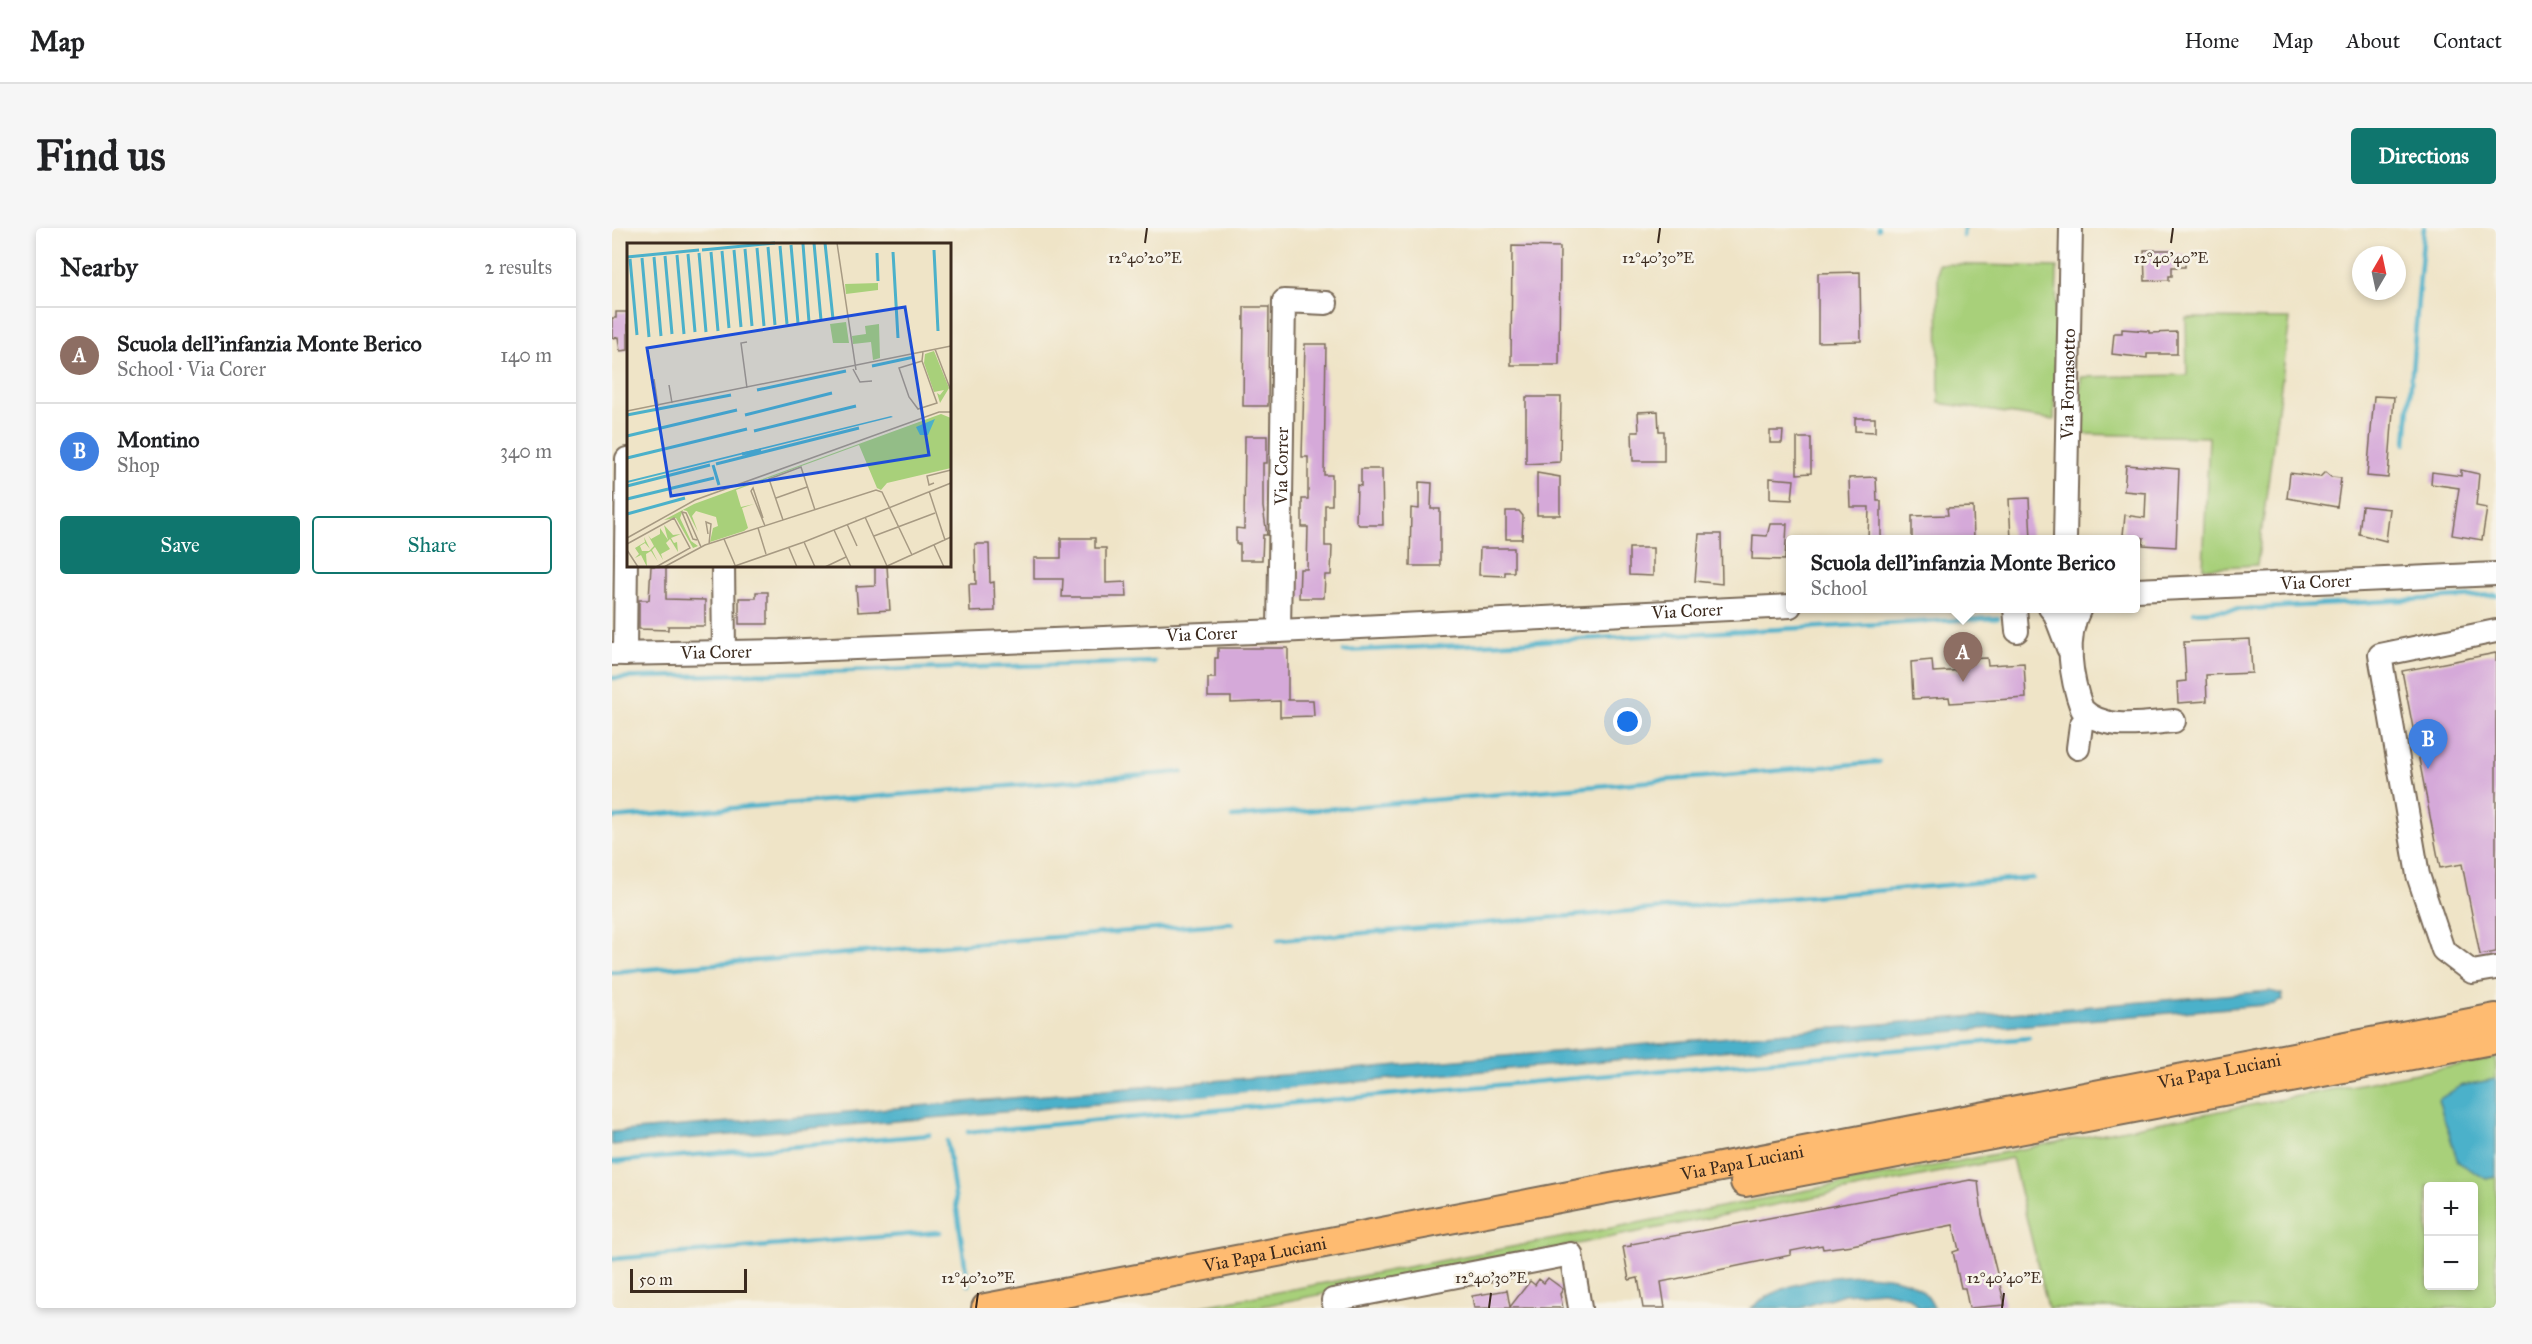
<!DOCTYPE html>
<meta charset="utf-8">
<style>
:root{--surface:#fff;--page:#f6f6f6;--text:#202124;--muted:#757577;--line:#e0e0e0;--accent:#0f766e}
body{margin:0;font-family:"IM FELL Great Primer",serif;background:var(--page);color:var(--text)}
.controls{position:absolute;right:18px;bottom:18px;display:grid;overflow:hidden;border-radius:6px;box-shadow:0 3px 9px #0003}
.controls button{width:54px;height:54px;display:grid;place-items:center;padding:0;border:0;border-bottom:2px solid var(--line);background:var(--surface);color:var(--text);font:30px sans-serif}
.compass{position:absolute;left:1740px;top:18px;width:54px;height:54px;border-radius:50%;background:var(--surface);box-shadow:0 3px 9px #0003;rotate:9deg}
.scale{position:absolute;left:18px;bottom:15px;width:117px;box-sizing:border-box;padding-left:6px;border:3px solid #3b2a1e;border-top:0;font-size:16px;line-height:21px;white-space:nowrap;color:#3b2a1e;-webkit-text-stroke:4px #f7f3e8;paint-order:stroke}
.you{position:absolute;left:1016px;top:494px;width:21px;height:21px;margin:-15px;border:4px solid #fff;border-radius:50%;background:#1a73e8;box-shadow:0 0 0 9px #1a73e833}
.badge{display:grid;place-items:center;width:39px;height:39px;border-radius:50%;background:var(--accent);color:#fff;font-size:20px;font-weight:700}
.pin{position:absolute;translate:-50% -50px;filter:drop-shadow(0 2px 3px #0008)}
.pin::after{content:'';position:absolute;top:32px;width:21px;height:18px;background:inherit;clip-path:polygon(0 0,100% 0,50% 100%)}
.popup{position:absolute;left:1174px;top:307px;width:354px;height:78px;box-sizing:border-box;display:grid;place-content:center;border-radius:6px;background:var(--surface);filter:drop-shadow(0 2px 4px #0005);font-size:20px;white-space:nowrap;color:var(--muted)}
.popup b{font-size:22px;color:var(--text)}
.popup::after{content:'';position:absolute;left:50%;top:100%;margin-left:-12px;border:12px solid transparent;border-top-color:var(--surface)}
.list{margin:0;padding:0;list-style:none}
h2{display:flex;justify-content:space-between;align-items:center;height:78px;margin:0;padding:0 24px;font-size:26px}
h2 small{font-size:20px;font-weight:400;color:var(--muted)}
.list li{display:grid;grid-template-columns:39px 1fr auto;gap:18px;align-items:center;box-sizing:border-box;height:96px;padding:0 24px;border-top:2px solid var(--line)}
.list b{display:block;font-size:22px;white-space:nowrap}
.list p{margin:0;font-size:20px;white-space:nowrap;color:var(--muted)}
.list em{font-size:20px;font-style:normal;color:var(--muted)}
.actions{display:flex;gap:12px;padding:18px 24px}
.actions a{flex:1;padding:14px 0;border:2px solid var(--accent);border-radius:6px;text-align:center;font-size:21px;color:var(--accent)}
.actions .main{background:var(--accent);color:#fff}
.map{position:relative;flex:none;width:1884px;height:1080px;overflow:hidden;border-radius:6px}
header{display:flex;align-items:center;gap:36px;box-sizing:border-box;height:84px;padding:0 30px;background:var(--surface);border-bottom:2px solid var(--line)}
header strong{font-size:28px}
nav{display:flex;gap:33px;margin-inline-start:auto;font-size:21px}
.intro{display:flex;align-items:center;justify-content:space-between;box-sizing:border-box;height:144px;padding:0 36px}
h1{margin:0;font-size:42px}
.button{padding:15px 27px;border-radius:6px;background:var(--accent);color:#fff;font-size:21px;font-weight:700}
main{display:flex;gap:36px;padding:0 36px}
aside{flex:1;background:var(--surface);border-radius:6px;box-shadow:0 3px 9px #0003}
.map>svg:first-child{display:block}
</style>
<header>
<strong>Map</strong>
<nav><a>Home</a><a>Map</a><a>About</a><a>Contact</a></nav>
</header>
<div class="intro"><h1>Find us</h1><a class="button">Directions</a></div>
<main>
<aside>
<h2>Nearby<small>2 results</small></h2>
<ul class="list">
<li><span class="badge" style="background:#8d6e63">A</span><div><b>Scuola dell'infanzia Monte Berico</b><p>School · Via Corer</p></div><em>140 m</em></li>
<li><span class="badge" style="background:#3f7fe0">B</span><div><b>Montino</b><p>Shop</p></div><em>340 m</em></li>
</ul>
<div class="actions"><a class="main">Save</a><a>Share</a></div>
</aside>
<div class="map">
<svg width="1884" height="1080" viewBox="0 0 1884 1080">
<rect width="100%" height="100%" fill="#f7f3e8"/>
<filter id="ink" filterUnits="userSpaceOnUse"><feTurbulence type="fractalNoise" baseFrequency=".0167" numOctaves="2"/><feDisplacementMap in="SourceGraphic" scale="12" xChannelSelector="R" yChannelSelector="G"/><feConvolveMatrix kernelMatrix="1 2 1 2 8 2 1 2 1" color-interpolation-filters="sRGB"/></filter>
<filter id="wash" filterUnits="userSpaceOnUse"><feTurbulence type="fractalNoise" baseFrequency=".008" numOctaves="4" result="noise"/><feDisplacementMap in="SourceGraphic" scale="24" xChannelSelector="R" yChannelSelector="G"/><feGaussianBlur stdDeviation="1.35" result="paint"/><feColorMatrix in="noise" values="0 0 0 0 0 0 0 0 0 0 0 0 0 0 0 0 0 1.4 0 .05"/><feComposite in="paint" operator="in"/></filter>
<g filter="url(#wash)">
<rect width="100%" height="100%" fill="#efe4c7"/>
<path fill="#a8d07a" stroke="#727d4c" stroke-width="1.5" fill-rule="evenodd" d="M1326 36 1445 39 1442 192 1327 175Z
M1574 90 1678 91 1645 337 1591 340 1597 209 1468 206 1469 149 1575 147Z
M1884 830V851L1848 858 1874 951 1884 949V1080H1436L1400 930 640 1080H582ZM1816 958H1862V1058H1816Z"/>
<path fill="#4bb1ca" stroke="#436e74" stroke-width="1.5" d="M1658 763 1670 766 1671 772 1666 773 1664 776 0 917V904Z
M1884 851V949L1874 951 1846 934 1826 872 1848 858Z
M1251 1047C1280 1048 1310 1051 1322 1080H1308L1297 1069 1271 1063 1232 1066 1188 1080H1139C1168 1055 1214 1048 1251 1047Z"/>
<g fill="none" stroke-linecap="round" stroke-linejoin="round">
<path stroke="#4bb1ca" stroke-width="4.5" d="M1266 1V0
M1351 8 1352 0
M1794 215 1812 0
M1582 384 1884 367
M732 423 1386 390
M0 450 542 434
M620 589 1267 534
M0 590 570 544
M666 712 1421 650
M0 744 620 695
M568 867 697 856
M356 904 1417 810
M335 913 356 1057
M0 934 317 907
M0 1031 328 1004"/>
</g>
<g id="blocks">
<path fill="#d5a9d9" d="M900 18 948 19 947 137H899Z
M1532 22H1560V27H1573V39H1560V48H1557V52L1533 53Z
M1248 44 1249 113 1206 114V45Z
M632 79H657L656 178H631Z
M4 84H16V122L8 123 6 109 0 110V90H4Z
M1510 101 1537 103V105L1565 104V126H1535V130L1500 126 1502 105H1510Z
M693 116H714L712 247H720V277H713V318H720L719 347H713L712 370H687L688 341H695L696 299H690V271H696V229H690Z
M1762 168 1782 169 1776 250 1755 248Z
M914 169H949L948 234 914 236Z
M1046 183 1047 203H1052V233H1021L1020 204H1027L1026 184Z
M1243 190H1263V204L1243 203Z
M1158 203H1171L1170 215H1158Z
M633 208H655V235H651V279L655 307H651L650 332H628V316H624V300L632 301Z
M1185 210H1199V245L1185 246Z
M1514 237 1567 241 1564 319 1531 317 1532 310 1511 307 1513 287 1533 290 1534 265 1512 263Z
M749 241H770L771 297H747L744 293 745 257 749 258Z
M1849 242 1867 246 1864 278 1875 280 1870 312 1840 307 1847 260 1819 256 1820 244 1849 248Z
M1713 244 1719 249 1729 250 1725 279 1675 270 1678 245 1708 249Z
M925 245 948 249V287H925Z
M1264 249 1265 273H1269V312H1256L1257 279H1238L1237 250Z
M1158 250 1182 252 1180 272 1158 271Z
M807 254 820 255 819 281H828V338H798L799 280 807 281Z
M1417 270 1419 312H1399L1397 271Z
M1750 278 1778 281 1774 313 1747 306Z
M1361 279 1362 312H1300V288L1336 287 1335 280Z
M894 283H907L911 288 910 311H894Z
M1158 296H1175L1173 332 1140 331 1141 307 1155 308Z
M1087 306H1109L1110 356 1083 353Z
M449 310H483V320H494V355L514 354 515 369H450L451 351H422V330H449Z
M363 316H377L378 355 382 354 383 383 358 384 357 356H364Z
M868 320H902V344H893V348L867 347Z
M1017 320H1041V348L1017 347Z
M39 338H54V371L93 372V398H56V402L27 401V372H37Z
M263 338H275L278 382 246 384 244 358 263 357Z
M144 364H156V396H127V370H144Z
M1638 411 1640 445 1594 447 1595 473 1566 475 1565 454 1574 453 1572 414Z
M606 420H676V472H701L702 488 668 489V473L619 475V469H596V450H603V430H606Z
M1884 425V724L1868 727 1850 636 1828 640 1790 443Z
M1375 430 1376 437 1412 435 1414 470 1338 475 1337 469 1301 471 1299 434 1320 432 1321 444 1354 442 1353 431Z
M1358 952 1366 953 1370 986 1393 1077 1357 1080 1353 1060H1349L1341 1024 1347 1022 1341 997 1240 1017 1211 1021 1210 1017 1179 1023V1027L1049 1054 1053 1080H1031L1026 1050 1017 1052 1011 1019 1019 1018V1016Z
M936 1050 951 1061 948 1066 951 1080H862L860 1068 895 1062 898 1079 918 1053 923 1057 927 1051 932 1055Z"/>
</g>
</g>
<g filter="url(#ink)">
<use href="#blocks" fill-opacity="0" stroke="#7a6b59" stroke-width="1.5"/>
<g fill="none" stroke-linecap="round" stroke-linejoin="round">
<defs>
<g id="minor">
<path id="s1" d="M1453 312 1459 0"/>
<path d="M111 338 112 424"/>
<path id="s2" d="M1524 362 1884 346"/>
<path d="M1403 380 1405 403"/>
<path d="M1438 380 1443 386 1456 420"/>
<path d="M1468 380C1452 410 1459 451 1470 481 1492 504 1534 495 1562 493"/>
<path id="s3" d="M667 403 672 73 714 75"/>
<path d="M1884 403 1768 427 1806 647 1831 722 1860 744 1884 740"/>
<path id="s4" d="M0 426 168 423 667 403 1178 378"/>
<path d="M13 426 15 231"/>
<path d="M1466 520 1469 497 1476 487"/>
<path d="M723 1080 721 1072 959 1026 968 1080"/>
</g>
<g id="major">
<path d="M1133 954 1884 811"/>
<path id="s5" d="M374 1080 1884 790"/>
</g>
</defs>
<use href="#minor" stroke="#7a6b59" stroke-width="26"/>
<use href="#major" stroke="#7a6b59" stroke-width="32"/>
<use href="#minor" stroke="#fff" stroke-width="22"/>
<use href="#major" stroke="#febb71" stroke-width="28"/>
</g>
</g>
<path fill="none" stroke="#3b2a1e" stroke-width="2" d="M533 15 535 0M1046 15 1048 0M1559 15 1561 0M364 1080 366 1065M877 1080 879 1065M1390 1080 1392 1065"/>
<g text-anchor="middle" stroke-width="5" stroke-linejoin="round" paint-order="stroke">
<g font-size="18" fill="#3b2a1e" stroke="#f7f3e8">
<text dy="6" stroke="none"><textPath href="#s1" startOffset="156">Via Fornasotto</textPath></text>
<text dy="6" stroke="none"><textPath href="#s3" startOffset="165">Via Correr</textPath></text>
<text dy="6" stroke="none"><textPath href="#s2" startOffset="180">Via Corer</textPath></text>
<text dy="6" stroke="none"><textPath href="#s4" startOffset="1076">Via Corer</textPath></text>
<text dy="6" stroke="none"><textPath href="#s4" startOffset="590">Via Corer</textPath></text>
<text dy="6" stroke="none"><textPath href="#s4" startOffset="104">Via Corer</textPath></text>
<text dy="6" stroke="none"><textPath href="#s5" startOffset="1256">Via Papa Luciani</textPath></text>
<text dy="6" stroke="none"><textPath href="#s5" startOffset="770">Via Papa Luciani</textPath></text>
<text dy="6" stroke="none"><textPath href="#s5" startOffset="284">Via Papa Luciani</textPath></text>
</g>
</g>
<g transform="translate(15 15)">
<rect width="324" height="324" fill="#efe4c7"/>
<path d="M251 40V47L219 51 218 41ZM219 79 222 100H206L203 81ZM252 81 253 115 246 117 244 99 226 101 225 93 239 91 238 83ZM307 108 322 145 313 160 310 150 313 152 317 147 307 149 297 120 298 111ZM314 171 324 175V225L260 240 254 247 250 245 232 202 109 247 114 264 127 261 115 265 121 285 117 288 83 299 86 285 91 283 89 274 69 268 65 273 71 289 60 268 56 267 53 275 64 298 71 303 66 305 49 275 37 277 67 261ZM37 282 46 292 54 291 44 295 47 300 50 299 51 309 43 296 39 300 43 306 34 311 36 317 28 304 25 307 31 319 24 308 19 311 20 324 14 312 8 315 12 311 8 305 18 299 17 294 23 306 18 300 13 303 15 308H22L27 303 21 292 24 296 33 291V285L41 297Z" fill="#a8d07a"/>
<path d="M264 173 266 174 0 240V238ZM308 176 301 192H293L289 184Z" fill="#4bb1ca"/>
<path fill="none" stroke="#4bb1ca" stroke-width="3" d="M187 0 194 77M198 0 206 76M176 1 182 79M164 2 171 80M153 3 160 81M141 4 148 82M130 5 137 83M118 6 125 83M75 7 148 0M107 7 114 84M307 7 311 88M95 8 102 85M84 9 91 88M266 9 271 95M72 10 79 89M250 10 251 38M61 11 68 89M50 12 57 91M38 13 45 91M0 14 72 7M27 14 34 93M15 15 22 94M3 16 10 92M245 123 287 114M130 147 219 128M0 172 104 152M118 172 205 150M127 188 229 163M0 193 110 167M115 211 134 207M0 215 120 186M89 221 232 185M86 222 92 242M0 243 83 222M0 256 87 235M0 271 58 255"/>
<path fill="none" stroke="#a79a83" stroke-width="1.5" d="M210 0 229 127M120 99 114 100 120 145M308 106 324 148M295 118 272 125 282 154 291 166 310 160 295 118 296 109M226 126 233 139 245 138M27 136 31 163M42 142 45 160M0 168 324 103M307 240 302 242 300 233 324 227M302 248 318 297M149 255 180 244M238 274 260 323M136 275 126 245 124 248 138 283M156 277 142 236 174 224 188 267M220 281 230 303M131 285 139 311M207 287 224 324M81 291 79 279 84 281 82 301M247 293 308 270M0 295 68 257 312 169H323M97 296 108 322M70 297 66 296 55 269 59 270 74 304M177 299 188 324M0 301 47 275 63 305 29 324M307 302 317 324M162 305 170 324M0 307 11 324M37 324 78 302 249 247 255 249 285 312M105 324 177 299 324 240M198 324 219 314M258 324 324 294"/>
<path fill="#1d4ed8" fill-opacity="0.15" stroke="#1d4ed8" stroke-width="3" d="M278 64 302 212 44 253 20 105Z"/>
<rect width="324" height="324" fill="none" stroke="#3b2a1e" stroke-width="3"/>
</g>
<g font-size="15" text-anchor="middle" fill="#3b2a1e" stroke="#f7f3e8" stroke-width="5" stroke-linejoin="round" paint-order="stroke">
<text x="1046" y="35">12°40'30"E</text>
<text x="1559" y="35">12°40'40"E</text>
<text x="533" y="35">12°40'20"E</text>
<text x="366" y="1055">12°40'20"E</text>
<text x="879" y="1055">12°40'30"E</text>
<text x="1392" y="1055">12°40'40"E</text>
</g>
</svg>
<div class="controls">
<button>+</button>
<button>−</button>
</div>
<svg class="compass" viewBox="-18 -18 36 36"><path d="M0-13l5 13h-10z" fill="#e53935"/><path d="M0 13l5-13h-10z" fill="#757577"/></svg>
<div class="scale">50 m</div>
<div class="you"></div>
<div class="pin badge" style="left:1351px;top:454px;background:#8d6e63">A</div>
<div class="popup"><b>Scuola dell'infanzia Monte Berico</b>School</div>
<div class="pin badge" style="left:1816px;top:541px;background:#3f7fe0">B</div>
</div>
</main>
